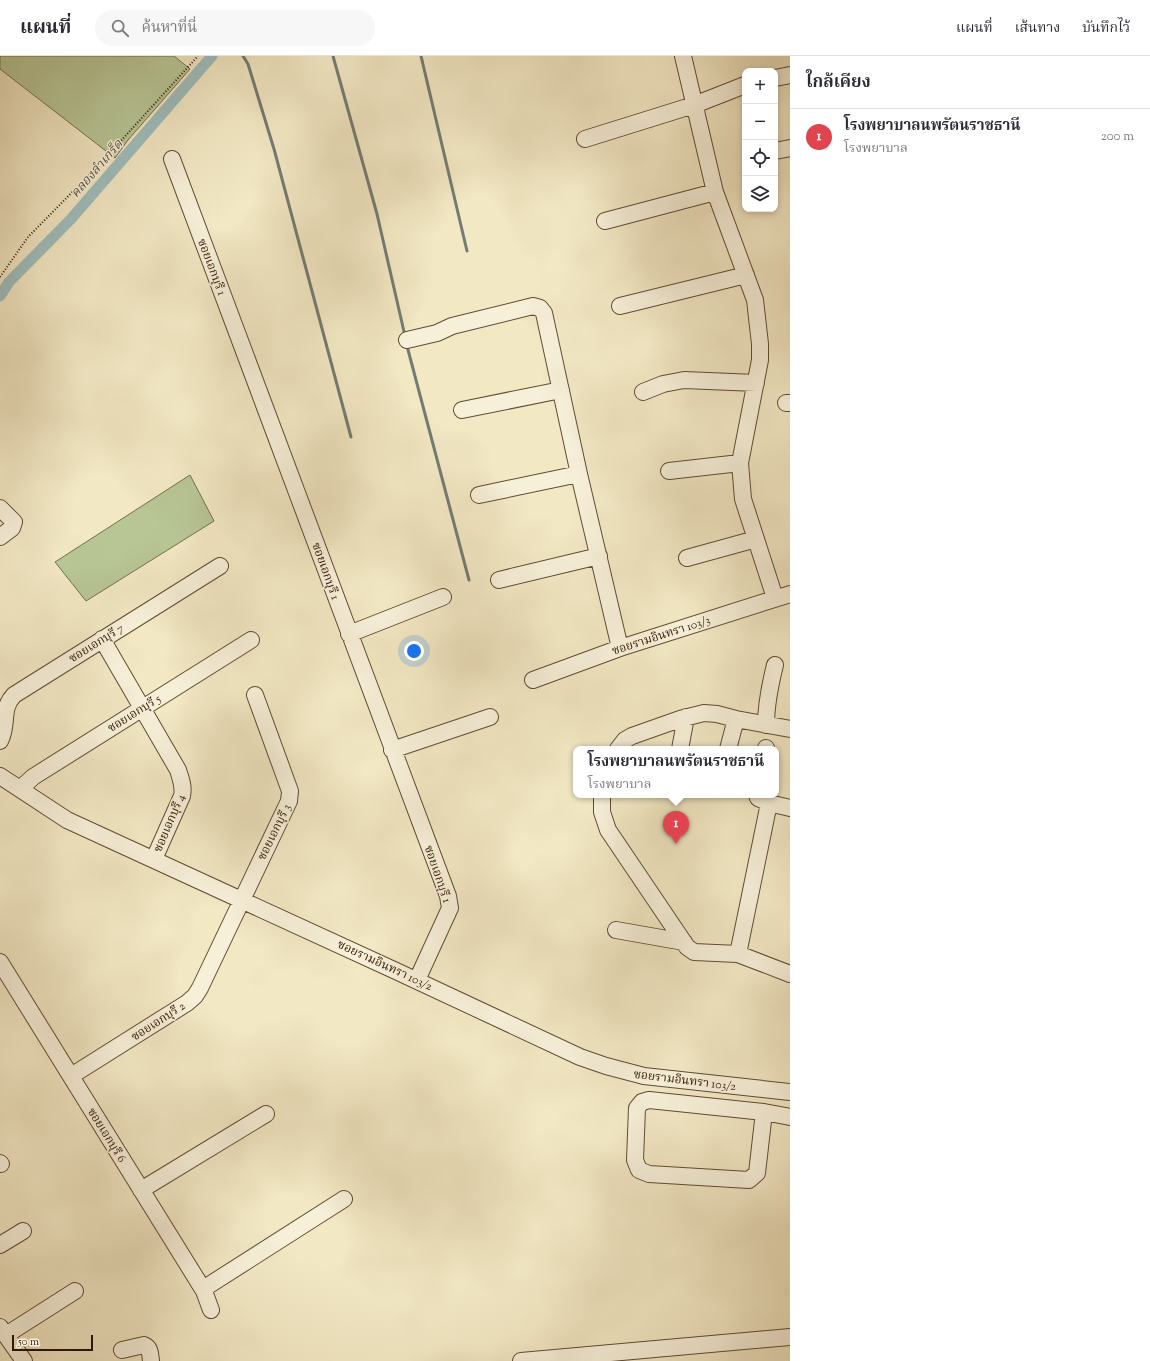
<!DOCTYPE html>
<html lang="th">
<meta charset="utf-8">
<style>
:root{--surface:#fff;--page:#f7f7f7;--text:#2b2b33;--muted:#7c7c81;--line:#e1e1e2;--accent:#2563eb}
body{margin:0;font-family:"Sorts Mill Goudy","Noto Serif Thai",serif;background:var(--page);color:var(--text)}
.controls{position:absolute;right:12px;top:12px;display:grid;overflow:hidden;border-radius:8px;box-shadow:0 2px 6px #0003}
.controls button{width:36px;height:36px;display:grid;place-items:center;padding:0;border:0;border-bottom:1px solid var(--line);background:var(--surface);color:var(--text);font:20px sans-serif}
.scale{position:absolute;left:12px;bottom:10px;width:81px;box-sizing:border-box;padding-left:4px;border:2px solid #311802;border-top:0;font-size:11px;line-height:14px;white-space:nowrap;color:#311802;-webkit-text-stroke:3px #f7f0d9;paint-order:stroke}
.you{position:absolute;left:414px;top:595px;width:14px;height:14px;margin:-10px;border:3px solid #fff;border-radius:50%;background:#1a73e8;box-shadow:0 0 0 6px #1a73e833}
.badge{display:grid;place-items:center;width:26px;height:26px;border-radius:50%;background:var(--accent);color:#fff;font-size:13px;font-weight:700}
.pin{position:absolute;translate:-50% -33px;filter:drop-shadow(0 1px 2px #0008)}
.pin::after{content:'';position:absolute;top:21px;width:14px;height:12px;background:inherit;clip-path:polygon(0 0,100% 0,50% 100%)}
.popup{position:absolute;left:573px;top:690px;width:206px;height:52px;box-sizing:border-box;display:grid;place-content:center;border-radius:8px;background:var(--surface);filter:drop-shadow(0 1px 3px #0005);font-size:13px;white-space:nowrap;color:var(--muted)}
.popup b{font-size:15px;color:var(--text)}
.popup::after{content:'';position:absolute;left:50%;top:100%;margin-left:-8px;border:8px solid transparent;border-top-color:var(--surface)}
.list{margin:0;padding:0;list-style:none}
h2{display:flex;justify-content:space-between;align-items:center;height:52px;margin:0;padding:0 16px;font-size:17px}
h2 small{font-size:13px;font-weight:400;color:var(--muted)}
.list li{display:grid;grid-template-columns:26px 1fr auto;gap:12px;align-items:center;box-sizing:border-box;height:56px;padding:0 16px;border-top:1px solid var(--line)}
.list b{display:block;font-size:15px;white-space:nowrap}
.list p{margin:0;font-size:13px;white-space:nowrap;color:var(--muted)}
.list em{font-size:13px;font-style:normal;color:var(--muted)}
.icon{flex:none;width:22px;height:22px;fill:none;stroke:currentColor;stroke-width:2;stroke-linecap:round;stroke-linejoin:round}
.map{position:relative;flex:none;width:790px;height:1305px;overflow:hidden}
header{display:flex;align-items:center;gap:24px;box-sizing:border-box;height:56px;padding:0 20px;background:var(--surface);border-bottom:1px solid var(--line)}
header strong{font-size:19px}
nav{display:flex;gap:22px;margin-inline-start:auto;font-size:14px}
.search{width:280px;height:36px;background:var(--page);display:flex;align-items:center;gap:10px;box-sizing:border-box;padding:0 14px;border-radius:22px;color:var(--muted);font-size:15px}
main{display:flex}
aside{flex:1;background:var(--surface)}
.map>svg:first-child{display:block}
</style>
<header>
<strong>แผนที่</strong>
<div class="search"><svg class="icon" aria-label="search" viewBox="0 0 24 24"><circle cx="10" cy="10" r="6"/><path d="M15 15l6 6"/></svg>ค้นหาที่นี่</div>
<nav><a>แผนที่</a><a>เส้นทาง</a><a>บันทึกไว้</a></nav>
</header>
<main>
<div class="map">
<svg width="790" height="1305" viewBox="0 0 790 1305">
<rect width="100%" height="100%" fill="#f2e8c4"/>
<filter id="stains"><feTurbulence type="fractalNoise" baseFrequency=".005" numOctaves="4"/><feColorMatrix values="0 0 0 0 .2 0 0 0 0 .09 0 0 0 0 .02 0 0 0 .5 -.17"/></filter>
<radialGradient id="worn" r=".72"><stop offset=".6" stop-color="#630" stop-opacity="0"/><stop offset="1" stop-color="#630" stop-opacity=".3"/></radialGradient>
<path fill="#b8c696" stroke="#746f4c" d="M0 0H174L190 13 128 84 115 102 0 13Z
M190 419 214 465 86 545 55 506Z"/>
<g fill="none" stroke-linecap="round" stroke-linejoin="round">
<path stroke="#737c72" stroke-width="3" d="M243 0 248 8 274 93 351 381
M333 0 377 158 405 280
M421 0 467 195
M407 290 469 524"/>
<path stroke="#9fbebd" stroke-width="11" d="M0 240 9 226 71 163 212 0"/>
<defs>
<path id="minor" d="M683 0 715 136 755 244 760 288V304L740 407 743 443 775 542
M775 22 790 19
M585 83 694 49 745 29
M775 95 790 92
M172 103 448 840 450 852 417 924
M605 165 715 136
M620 250 746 219
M407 284 437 277 452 270 533 250 540 252 544 257 579 418 620 592
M643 336 663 328 684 324 756 327
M786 347H790
M462 354 561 334
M669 415 740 407
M479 439 579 418
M0 452 14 466 12 472 0 481
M687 502 756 483
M499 524 599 500
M349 578 443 541
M102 583 178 714C181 723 184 731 182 740L154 803
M533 624 620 592 790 538
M766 669C766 648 770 629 775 609
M0 685C9 667 0 654 14 639L220 510
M618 693 625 684 632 680 680 663 704 657 717 658 736 663 790 673
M680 693 686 661
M728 693 736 663
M766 693V692
M392 694 490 661
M0 720 67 764 396 915 580 1001 606 1010 644 1020 790 1036
M20 733 33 721 251 584
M602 739V756L608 774 687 891 694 896 738 898
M757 739 758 742 769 747
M790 752 769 747 738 898 790 918
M616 874 684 886
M0 906 204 1235 211 1254
M71 1020 187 947 195 940 200 932 289 745 290 735 255 639
M764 1056 649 1044 642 1046 637 1052 635 1104 639 1114 649 1118 749 1124 757 1117 764 1056 790 1061
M0 1107 1 1108
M141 1134 266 1058
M0 1189 23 1175
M203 1233 344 1143
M0 1271 24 1305
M6 1279 75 1235
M122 1294 144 1289C151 1292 150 1299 151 1305
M521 1305 790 1281"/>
</defs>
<use href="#minor" stroke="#614c32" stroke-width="18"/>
<path stroke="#311802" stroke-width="2" stroke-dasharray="1 2" stroke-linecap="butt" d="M0 221 28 181 99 109 198 0"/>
<use href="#minor" stroke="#f7f0d9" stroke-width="16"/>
</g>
<g text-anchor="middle" stroke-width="3" stroke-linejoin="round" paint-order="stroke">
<g font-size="12" fill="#311802" stroke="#f7f0d9">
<text transform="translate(212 211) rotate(69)" y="4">ซอยเอกบุรี 1</text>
<text transform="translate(326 515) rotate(70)" y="4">ซอยเอกบุรี 1</text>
<text transform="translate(661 579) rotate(-18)" y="4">ซอยรามอินทรา 103/3</text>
<text transform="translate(96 587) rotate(-32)" y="4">ซอยเอกบุรี 7</text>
<text transform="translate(134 657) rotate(-32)" y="4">ซอยเอกบุรี 5</text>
<text transform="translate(169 767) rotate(-67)" y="4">ซอยเอกบุรี 4</text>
<text transform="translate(274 776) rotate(-64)" y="4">ซอยเอกบุรี 3</text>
<text transform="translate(438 818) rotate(71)" y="4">ซอยเอกบุรี 1</text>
<text transform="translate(385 909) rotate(25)" y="4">ซอยรามอินทรา 103/2</text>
<text transform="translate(158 965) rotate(-33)" y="4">ซอยเอกบุรี 2</text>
<text transform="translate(685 1024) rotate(7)" y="4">ซอยรามอินทรา 103/2</text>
<text transform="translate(107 1079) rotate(58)" y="4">ซอยเอกบุรี 6</text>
</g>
<g font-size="13" font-style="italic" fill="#585243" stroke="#f7f0d9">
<text transform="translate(96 112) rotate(-49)" y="5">คลองลำเกร็ด</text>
</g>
</g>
<rect width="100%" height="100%" filter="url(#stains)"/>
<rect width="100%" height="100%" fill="url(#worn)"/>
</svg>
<div class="controls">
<button>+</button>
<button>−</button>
<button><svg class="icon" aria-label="locate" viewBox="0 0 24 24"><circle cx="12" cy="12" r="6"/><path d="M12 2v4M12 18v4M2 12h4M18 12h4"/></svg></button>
<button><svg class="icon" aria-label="layers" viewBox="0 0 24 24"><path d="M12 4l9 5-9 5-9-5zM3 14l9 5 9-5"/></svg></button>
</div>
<div class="scale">50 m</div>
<div class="you"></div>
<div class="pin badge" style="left:676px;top:788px;background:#e0444e">1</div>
<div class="popup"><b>โรงพยาบาลนพรัตนราชธานี</b>โรงพยาบาล</div>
</div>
<aside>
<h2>ใกล้เคียง<small></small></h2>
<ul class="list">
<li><span class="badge" style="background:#e0444e">1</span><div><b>โรงพยาบาลนพรัตนราชธานี</b><p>โรงพยาบาล</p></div><em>200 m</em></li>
</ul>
</aside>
</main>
